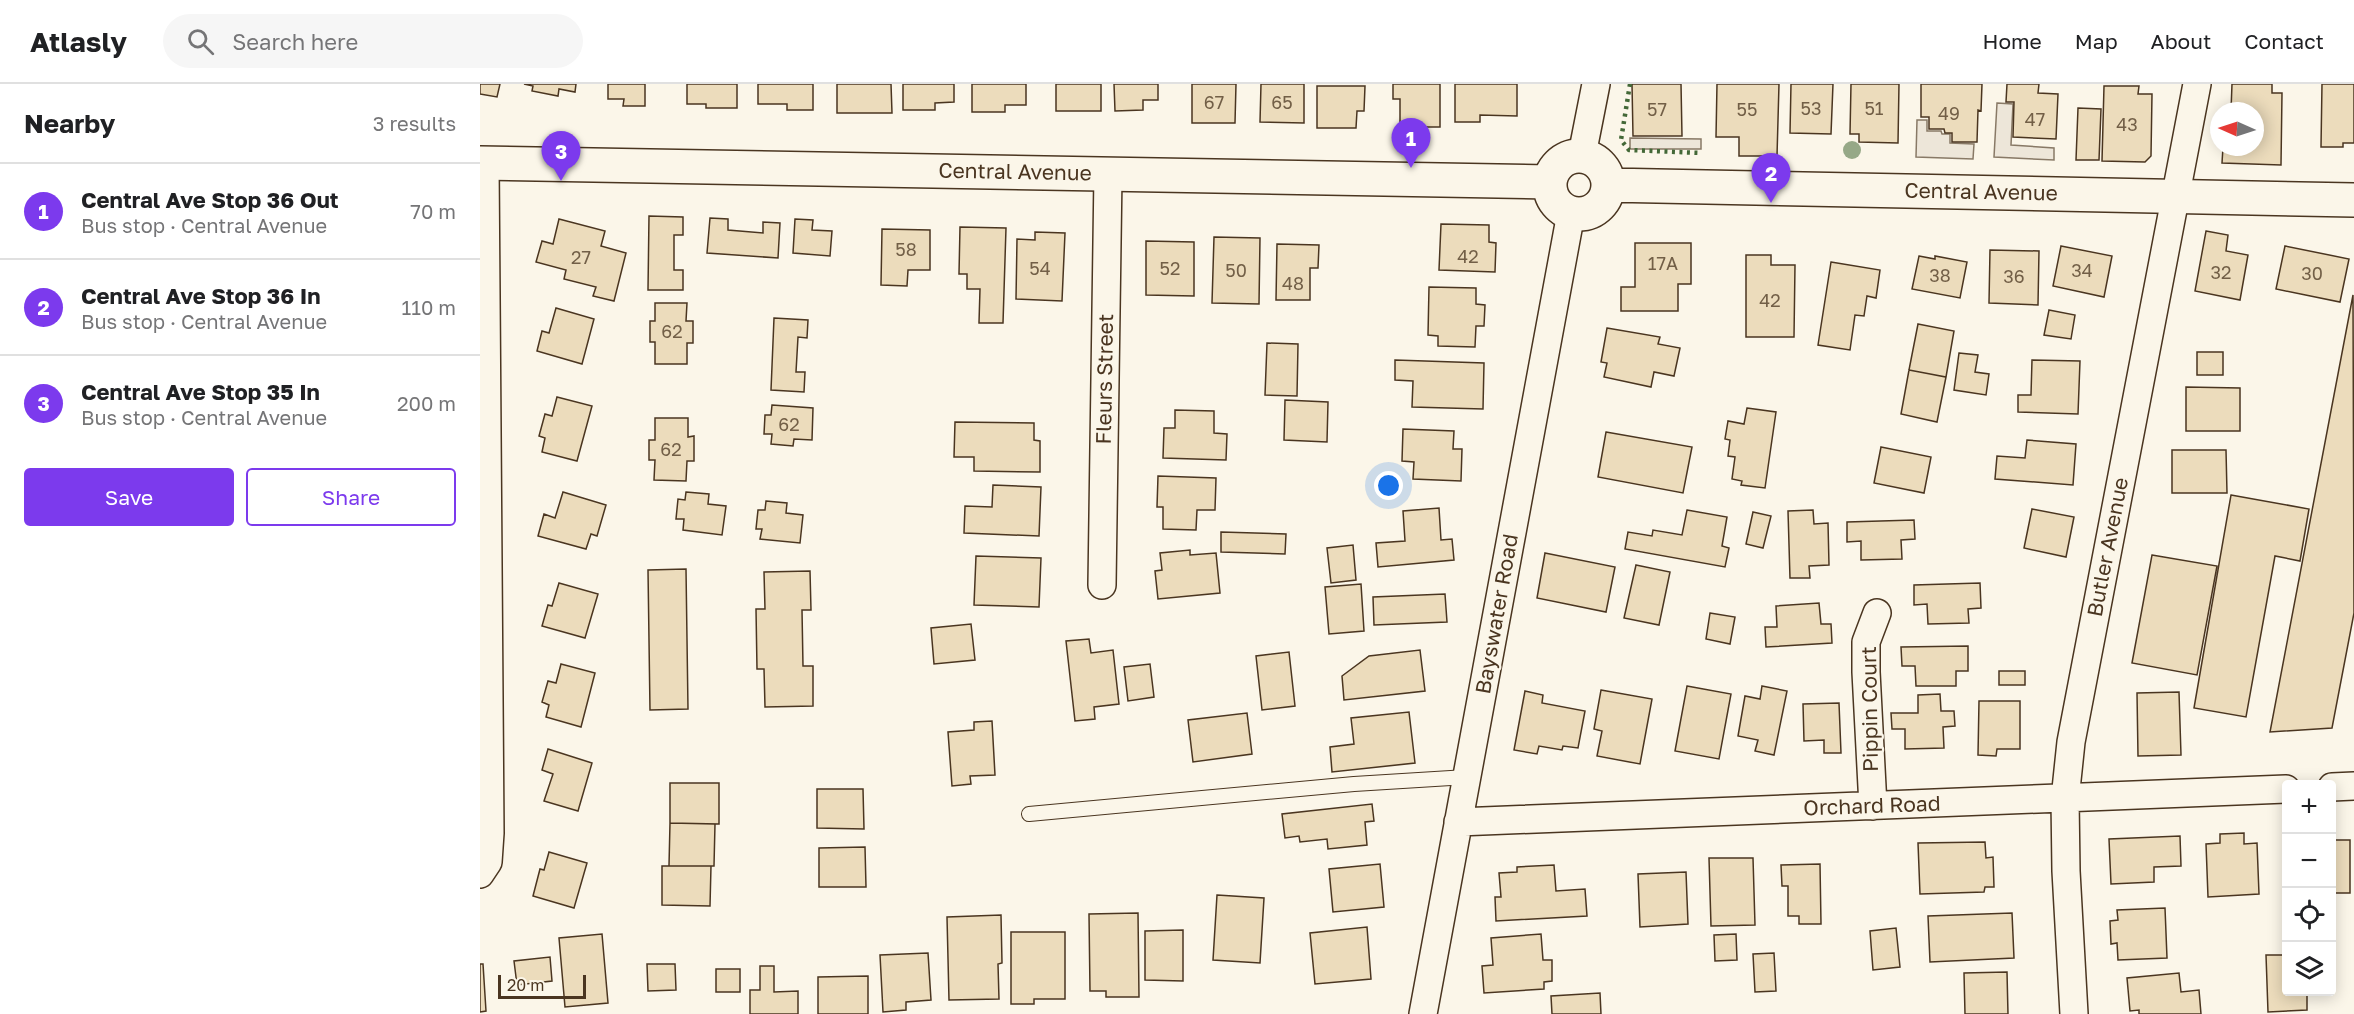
<!DOCTYPE html>
<meta charset="utf-8">
<style>
:root{--surface:#fff;--page:#f6f6f6;--text:#202124;--muted:#757577;--line:#e0e0e0;--accent:#7c3aed}
body{margin:0;font-family:"Golos Text",sans-serif;background:var(--page);color:var(--text)}
.controls{position:absolute;right:18px;bottom:18px;display:grid;overflow:hidden;border-radius:6px;box-shadow:0 3px 15px #0003}
.controls button{width:54px;height:54px;display:grid;place-items:center;padding:0;border:0;border-bottom:2px solid var(--line);background:var(--surface);color:var(--text);font:30px sans-serif}
.compass{position:absolute;left:1730px;top:18px;width:54px;height:54px;border-radius:50%;background:var(--surface);box-shadow:0 3px 15px #0003;rotate:273deg}
.scale{position:absolute;left:18px;bottom:15px;width:88px;box-sizing:border-box;padding-left:6px;border:3px solid #4a3520;border-top:0;font-size:16px;line-height:21px;white-space:nowrap;color:#4a3520;-webkit-text-stroke:4px #fbf6e9;paint-order:stroke}
.you{position:absolute;left:909px;top:402px;width:21px;height:21px;margin:-15px;border:4px solid #fff;border-radius:50%;background:#1a73e8;box-shadow:0 0 0 9px #1a73e833}
.badge{display:grid;place-items:center;width:39px;height:39px;border-radius:50%;background:var(--accent);color:#fff;font-size:20px;font-weight:700}
.pin{position:absolute;translate:-50% -50px;filter:drop-shadow(0 2px 3px #0008)}
.pin::after{content:'';position:absolute;top:32px;width:21px;height:18px;background:inherit;clip-path:polygon(0 0,100% 0,50% 100%)}
.list{margin:0;padding:0;list-style:none}
h2{display:flex;justify-content:space-between;align-items:center;height:78px;margin:0;padding:0 24px;font-size:26px}
h2 small{font-size:20px;font-weight:400;color:var(--muted)}
.list li{display:grid;grid-template-columns:39px 1fr auto;gap:18px;align-items:center;box-sizing:border-box;height:96px;padding:0 24px;border-top:2px solid var(--line)}
.list b{display:block;font-size:22px;white-space:nowrap}
.list p{margin:0;font-size:20px;white-space:nowrap;color:var(--muted)}
.list em{font-size:20px;font-style:normal;color:var(--muted)}
.actions{display:flex;gap:12px;padding:18px 24px}
.actions a{flex:1;padding:14px 0;border:2px solid var(--accent);border-radius:6px;text-align:center;font-size:21px;color:var(--accent)}
.actions .main{background:var(--accent);color:#fff}
.icon{flex:none;width:33px;height:33px;fill:none;stroke:currentColor;stroke-width:2;stroke-linecap:round;stroke-linejoin:round}
.map{position:relative;flex:none;width:1874px;height:930px;overflow:hidden}
header{display:flex;align-items:center;gap:36px;box-sizing:border-box;height:84px;padding:0 30px;background:var(--surface);border-bottom:2px solid var(--line)}
header strong{font-size:28px}
nav{display:flex;gap:33px;margin-inline-start:auto;font-size:21px}
.search{width:420px;height:54px;background:var(--page);display:flex;align-items:center;gap:15px;box-sizing:border-box;padding:0 21px;border-radius:33px;color:var(--muted);font-size:22px}
main{display:flex}
aside{flex:1;background:var(--surface)}
.map>svg:first-child{display:block}
</style>
<header>
<strong>Atlasly</strong>
<div class="search"><svg class="icon" aria-label="search" viewBox="0 0 24 24"><circle cx="10" cy="10" r="6"/><path d="M15 15l6 6"/></svg>Search here</div>
<nav><a>Home</a><a>Map</a><a>About</a><a>Contact</a></nav>
</header>
<main>
<aside>
<h2>Nearby<small>3 results</small></h2>
<ul class="list">
<li><span class="badge">1</span><div><b>Central Ave Stop 36 Out</b><p>Bus stop · Central Avenue</p></div><em>70 m</em></li>
<li><span class="badge">2</span><div><b>Central Ave Stop 36 In</b><p>Bus stop · Central Avenue</p></div><em>110 m</em></li>
<li><span class="badge">3</span><div><b>Central Ave Stop 35 In</b><p>Bus stop · Central Avenue</p></div><em>200 m</em></li>
</ul>
<div class="actions"><a class="main">Save</a><a>Share</a></div>
</aside>
<div class="map">
<svg width="1874" height="930" viewBox="0 0 1874 930">
<rect width="100%" height="100%" fill="#fbf6e9"/>
<path fill="#ede6d9" stroke="#887966" stroke-width="1.5" d="M1517 19 1533 20 1531 61 1574 64V76L1514 73Z
M1437 36H1447V47H1461L1462 50H1470V59L1494 60 1493 75 1436 73Z
M1150 54 1221 55V65H1150Z"/>
<path fill="#ecdcbc" stroke="#4a3520" stroke-width="1.5" d="M0 0H20L17 13 0 10Z
M44 0H96L95 8 79 5 78 12 52 7 53 2Z
M128 0H165V22H143L144 15H128Z
M207 0H257V24H226V20H207Z
M278 0H333V26H307V20H278Z
M357 0H411L412 29H357Z
M423 0H474V18L455 19V26H423Z
M492 0H546V21H525V28H492Z
M576 0H621V27H576Z
M634 0H678V16H663V26L635 27Z
M712 0H756L755 39H712Z
M781 0H824V39L780 38Z
M913 0H960V43H920V15H913Z
M975 0H1037V32L1000 31V38H975Z
M1152 0H1201L1202 52H1153Z
M1237 0H1299L1297 72H1259V53H1236Z
M1311 0H1353L1351 50 1310 49Z
M1371 0H1419L1418 59 1379 58V50H1370Z
M1441 0H1502L1501 27 1498 26 1497 58H1472V49H1465L1464 45H1449V33H1441Z
M1527 0H1559L1558 9 1578 10 1576 55 1533 53 1534 18H1526Z
M1752 0H1792V9H1802L1801 81 1742 79 1743 63H1775V27H1751Z
M1842 0H1874V59H1863V63H1841Z
M837 2H885L884 27H877L876 44H837Z
M1624 2H1659L1658 10H1672L1671 72 1665 78 1622 77Z
M1598 24 1621 25 1619 76H1596Z
M169 132 203 133V151H194V186H203V206H168Z
M230 134 248 135V146L283 149V138L300 139 298 174 227 169Z
M79 135 125 147 121 162 146 169 134 217 113 212 116 203 84 195 86 186 56 178 62 157 73 160Z
M315 135 333 136 332 146 352 147 350 172 313 169Z
M961 140 1009 141V158L1016 159 1015 188 959 186Z
M480 143 526 144 523 239H499L500 205H487V190H479Z
M402 145 450 146V186H428L427 202 401 201Z
M1726 147 1748 151 1746 167 1768 171 1760 216 1715 207Z
M555 148 585 149 582 217 536 215 537 155 555 156Z
M734 153 780 154 779 220 732 219Z
M666 157 714 158V212L666 211Z
M1155 159H1211V200H1198V227H1141V203H1155Z
M797 160 839 161 838 184H830V216H796Z
M1581 162 1632 172 1624 213 1573 202Z
M1805 162 1869 175 1860 218 1796 205Z
M1510 166 1559 167 1558 221 1509 219Z
M1266 171H1291V181H1315L1314 253H1266Z
M1439 172 1455 175V172L1487 178 1480 214 1432 205Z
M1351 178 1400 186 1396 214 1387 212 1384 232 1375 231 1370 266 1338 261Z
M949 203 996 204V220L1005 221 1004 242H996L995 263 958 262V252L948 251Z
M1873 211 1874 529 1852 644 1790 648Z
M175 219H207L206 237H213V259H207V280H175V258H170V237H175Z
M76 224 114 235 102 280 57 267 62 247 69 249Z
M1569 226 1595 231 1591 255 1564 251Z
M294 234 328 236 327 254 318 253 316 288H325L324 308 291 306Z
M1438 240 1474 247 1466 293 1429 286Z
M1127 244 1180 253 1178 260 1200 264 1194 292 1174 288 1171 303 1124 293 1127 279 1121 278Z
M787 259 818 260 817 312 785 311Z
M1717 268H1743V291H1717Z
M1479 269 1498 271 1495 288 1509 290 1506 311 1474 306Z
M915 276 1004 279 1003 325 932 323 933 297 915 296Z
M1552 276 1600 277 1598 330 1538 328V311H1551Z
M1429 286 1466 293 1457 338 1421 330Z
M1706 303 1760 304V347H1706Z
M77 313 112 322 97 377 62 368 65 354 59 352 65 330 72 332Z
M805 316 848 318 847 358 804 356Z
M292 321 333 324 332 356 314 355 313 362 291 360 292 350H284L285 331H291Z
M1267 324 1296 328 1285 404 1261 401 1262 397 1252 395 1255 373 1248 372 1250 356 1245 355 1248 337 1264 340Z
M695 326 734 327V349L747 350 746 376 683 374 684 344H695Z
M175 334H208V353L214 352V377H207L206 397 174 396 175 376H169V356H175Z
M475 338 554 339V356L560 357V388L494 387V373H474Z
M923 345 974 347 973 365H982L981 397 933 395 934 378 922 377Z
M1126 348 1212 363 1203 409 1118 393Z
M1547 356 1596 360 1593 401 1515 395 1517 372 1545 374Z
M1401 363 1451 373 1444 409 1394 399Z
M1692 366H1746L1747 409H1692Z
M678 392 736 394 735 426H717L716 446 683 445V423H677Z
M513 401 561 403 559 452 484 449 485 422 512 423Z
M83 408 126 421 117 452 111 450 106 465 58 452 64 430 75 434Z
M206 408 229 410 228 420 246 422 242 451 203 446 204 435H196L198 415 205 416Z
M1751 411 1829 425 1820 477 1795 472 1766 633 1714 624Z
M286 417 307 419 306 429 323 431 320 459 280 455 282 445H276L278 426H285Z
M959 424 961 456 972 455 974 476 898 483 896 459 925 457 923 427Z
M1552 425 1594 433 1586 473 1544 464Z
M1207 426 1247 433 1242 462 1249 464 1245 483 1145 465 1148 448 1172 452 1173 446 1202 451Z
M1333 426 1334 440 1348 439 1349 481 1329 482 1330 494H1310L1308 427Z
M1273 428 1291 432 1283 464 1266 460Z
M1434 436 1435 455 1421 456 1422 475 1381 476V457L1367 458V438Z
M741 448 806 450 805 470 741 468Z
M873 461 876 496 851 499 847 464Z
M710 466V471L736 469 740 509 678 515 675 487 682 486 680 469Z
M1065 469 1135 483 1126 528 1057 514Z
M1672 471 1737 482 1717 591 1652 579Z
M496 472 561 474 559 523 494 521Z
M1156 481 1190 488 1179 541 1144 534Z
M206 485 208 625 170 626 168 486Z
M330 487 331 526H322L323 582H333V622L285 623 284 585H277L276 525H285L284 488Z
M79 499 118 510 105 554 62 542 68 521 72 522Z
M1500 499 1501 524 1488 525 1489 539 1448 540 1447 520 1434 521V501Z
M881 500 884 547 849 550 845 503Z
M965 510 967 538 894 541 893 513Z
M1339 519 1341 540H1351L1352 559 1286 563 1285 543H1297L1296 522Z
M1230 529 1255 533 1250 560 1226 555Z
M491 540 495 576 454 580 451 544Z
M609 555 611 569 633 566 639 620 614 623 615 635 595 637 586 557Z
M1488 562V587H1476V602H1436L1435 582H1422L1421 563Z
M940 566 945 607 864 616 862 592 889 572Z
M809 568 815 622 782 626 776 572Z
M81 580 115 589 101 643 66 633 69 621 62 618 68 597 76 599Z
M670 580 674 613 648 617 644 583Z
M1519 587H1545V601H1519Z
M1207 602 1251 610 1239 675 1195 667Z
M1282 602 1307 607 1294 671 1275 667 1278 656 1258 652 1265 612 1280 615Z
M1121 606 1172 615 1160 680 1117 672 1122 647 1114 645Z
M1045 607 1063 611 1062 619 1105 627 1098 664 1083 662 1082 666 1059 662 1057 670 1034 666Z
M1699 608 1701 671 1658 672 1657 609Z
M1460 610 1461 627H1474L1475 642 1463 643 1464 664 1425 665V645H1412L1411 629H1438V611Z
M1499 617H1540V665H1517L1516 672 1498 671Z
M1359 619 1361 669H1344V656L1324 657 1323 620Z
M929 628 935 679 852 688 850 663 874 660 871 634Z
M767 629 772 670 713 678 708 636Z
M512 637 515 691 490 692 491 700 472 702 468 648 494 646V638Z
M68 665 112 679 98 727 64 717 73 690 62 686Z
M190 699H239V740L190 739Z
M337 705H383L384 745 337 744Z
M892 720 894 737 885 738 887 761 848 765 847 755 820 758 819 752 805 754 802 730Z
M190 739 235 740 234 782H189Z
M1764 749V760L1777 759 1779 810 1728 813 1726 760 1740 759V750Z
M1700 752 1701 782 1674 783V798L1631 800 1629 755Z
M1852 756H1870V809H1852Z
M1505 758 1506 774 1513 773 1514 803H1505L1504 808 1440 810 1438 759Z
M385 763 386 803H339V764Z
M69 768 107 779 94 824 53 812 60 785 64 786Z
M1229 774H1273L1275 841 1231 842Z
M900 780 904 823 853 828 849 785Z
M1340 780 1341 840H1319V832H1308V802H1302L1301 781Z
M1074 781 1076 807 1105 805 1107 832 1016 837 1015 813H1021L1019 789 1037 788V783Z
M182 782H231L230 822 182 821Z
M1206 788 1208 840 1160 843 1158 790Z
M737 811 784 814 780 879 733 876Z
M1685 824 1687 874 1638 876 1637 859 1631 860 1630 837 1638 836 1637 826Z
M658 829 659 913H626V907H610L609 830Z
M1532 829 1534 874 1450 878 1448 832Z
M521 831 522 879 518 880 519 915 469 916 467 833Z
M887 843 891 895 835 900 830 849Z
M1416 844 1420 883 1393 886 1390 847Z
M703 846V897L665 896V847Z
M531 848H585V915H554V920H531Z
M122 850 128 919 85 923 79 854Z
M1061 850 1063 876H1072V897L1064 898V905L1004 909 1002 882 1013 881 1011 854Z
M1256 850 1257 876 1235 877 1234 851Z
M448 869 451 916 426 918V926L403 928 400 871Z
M1294 869 1296 907 1275 908 1273 870Z
M1786 871H1806V908H1827V926L1788 928Z
M70 873 72 897 37 901 34 877Z
M0 880H3L6 927 0 928Z
M167 880H195L196 906 168 907Z
M280 882H294V908L318 907V930H270V906H280Z
M236 885H260V908H236Z
M1527 888 1528 930H1485L1484 889Z
M1699 889 1701 908 1719 906 1721 930H1659V926L1650 927 1647 894Z
M388 892V930H338V893Z
M1120 909 1121 930H1072L1071 912Z"/>
<g fill="none" stroke-linecap="round" stroke-linejoin="round">
<defs>
<path id="lane" d="M549 730 874 700 987 693"/>
<path id="street" d="M1102 71 1116 0
M622 501 628 90
M1852 703 1874 702
M1393 722 1386 588V558L1397 529
M978 738 1806 705
M0 790 8 778 10 749 5 79
M943 930 1091 129
M1594 930 1586 787 1585 715 1591 658 1717 0"/>
<path id="secondary" d="M1070 101a29 29 0 1 1 58 0a29 29 0 1 1-58 0Z
M0 79 1069 98
M1128 101 1874 116"/>
</defs>
<use href="#lane" stroke="#4a3520" stroke-width="16"/>
<use href="#street" stroke="#4a3520" stroke-width="30"/>
<use href="#secondary" stroke="#4a3520" stroke-width="36"/>
<use href="#lane" stroke="#fbf6e9" stroke-width="14"/>
<use href="#street" stroke="#fbf6e9" stroke-width="27"/>
<use href="#secondary" stroke="#fbf6e9" stroke-width="33"/>
<path stroke="#436837" stroke-width="4.5" stroke-dasharray="3 4.5" stroke-linecap="butt" d="M1150 0 1141 56 1149 66 1221 69"/>
</g>
<circle fill="#96a887" cx="1372" cy="66" r="9"/>
<g text-anchor="middle" stroke-width="4.5" stroke-linejoin="round" paint-order="stroke">
<g font-size="18" fill="#725f47">
<text x="734" y="25">67</text>
<text x="802" y="25">65</text>
<text x="1331" y="31">53</text>
<text x="1394" y="31">51</text>
<text x="1177" y="32">57</text>
<text x="1267" y="32">55</text>
<text x="1469" y="36">49</text>
<text x="1555" y="42">47</text>
<text x="1647" y="47">43</text>
<text x="426" y="172">58</text>
<text x="988" y="179">42</text>
<text x="101" y="180">27</text>
<text x="1183" y="186">17A</text>
<text x="560" y="191">54</text>
<text x="690" y="191">52</text>
<text x="756" y="193">50</text>
<text x="1602" y="193">34</text>
<text x="1741" y="195">32</text>
<text x="1832" y="196">30</text>
<text x="1460" y="198">38</text>
<text x="1534" y="199">36</text>
<text x="813" y="206">48</text>
<text x="1290" y="223">42</text>
<text x="192" y="254">62</text>
<text x="309" y="347">62</text>
<text x="191" y="372">62</text>
</g>
<g font-size="21" fill="#4a3520" stroke="#fbf6e9">
<text transform="translate(535 88) rotate(1)" y="7">Central Avenue</text>
<text transform="translate(1501 108) rotate(1)" y="7">Central Avenue</text>
<text transform="translate(625 295) rotate(-89)" y="7">Fleurs Street</text>
<text transform="translate(1628 463) rotate(-79)" y="7">Butler Avenue</text>
<text transform="translate(1017 530) rotate(-80)" y="7">Bayswater Road</text>
<text transform="translate(1390 625) rotate(-91)" y="7">Pippin Court</text>
<text transform="translate(1392 722) rotate(-2)" y="7">Orchard Road</text>
</g>
</g>
</svg>
<div class="controls">
<button>+</button>
<button>−</button>
<button><svg class="icon" aria-label="locate" viewBox="0 0 24 24"><circle cx="12" cy="12" r="6"/><path d="M12 2v4M12 18v4M2 12h4M18 12h4"/></svg></button>
<button><svg class="icon" aria-label="layers" viewBox="0 0 24 24"><path d="M12 4l9 5-9 5-9-5zM3 14l9 5 9-5"/></svg></button>
</div>
<svg class="compass" viewBox="-18 -18 36 36"><path d="M0-13l5 13h-10z" fill="#e53935"/><path d="M0 13l5-13h-10z" fill="#757577"/></svg>
<div class="scale">20 m</div>
<div class="you"></div>
<div class="pin badge" style="left:931px;top:84px">1</div>
<div class="pin badge" style="left:1291px;top:119px">2</div>
<div class="pin badge" style="left:81px;top:97px">3</div>
</div>
</main>
